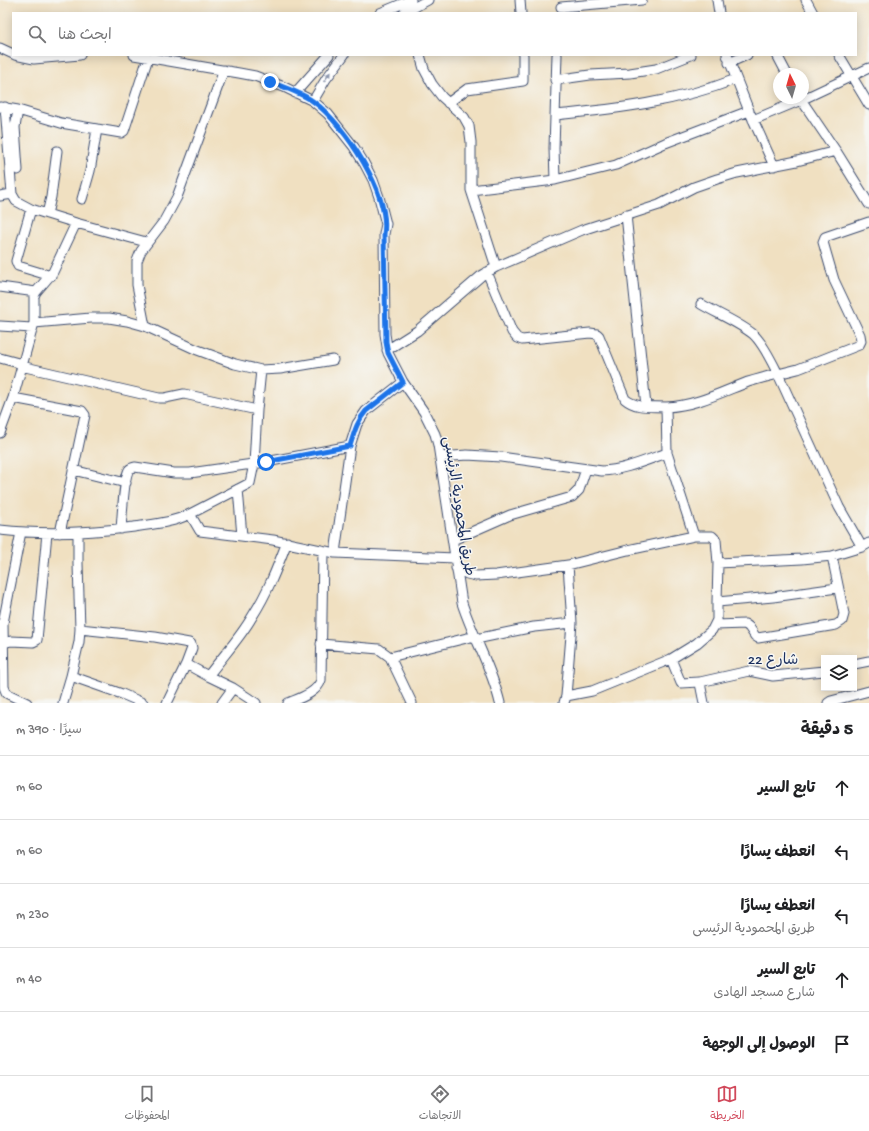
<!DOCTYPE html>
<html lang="ar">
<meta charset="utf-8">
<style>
:root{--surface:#fff;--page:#f2f2f2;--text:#202124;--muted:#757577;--line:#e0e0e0;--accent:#d1495b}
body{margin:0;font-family:"Gochi Hand","Playpen Sans Arabic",sans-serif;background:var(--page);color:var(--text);direction:rtl}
.controls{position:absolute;right:12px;bottom:12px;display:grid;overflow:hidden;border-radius:0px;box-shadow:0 2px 10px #0003}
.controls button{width:36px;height:36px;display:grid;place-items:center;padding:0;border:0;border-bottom:1px solid var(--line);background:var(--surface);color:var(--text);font:20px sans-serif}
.compass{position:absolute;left:773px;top:68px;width:36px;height:36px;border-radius:50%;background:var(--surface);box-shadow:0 2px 10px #0003;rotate:355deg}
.stop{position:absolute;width:12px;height:12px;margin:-9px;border:3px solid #1a73e8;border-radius:50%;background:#fff}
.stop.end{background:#1a73e8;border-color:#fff;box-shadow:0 1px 4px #0008}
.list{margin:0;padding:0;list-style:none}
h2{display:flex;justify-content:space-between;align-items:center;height:52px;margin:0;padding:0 16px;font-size:17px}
h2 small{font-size:13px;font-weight:400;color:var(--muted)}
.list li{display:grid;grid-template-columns:26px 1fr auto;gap:12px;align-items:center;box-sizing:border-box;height:64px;padding:0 16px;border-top:1px solid var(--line)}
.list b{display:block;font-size:15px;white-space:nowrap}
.list p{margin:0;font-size:13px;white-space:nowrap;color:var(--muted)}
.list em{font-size:13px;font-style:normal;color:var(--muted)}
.icon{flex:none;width:22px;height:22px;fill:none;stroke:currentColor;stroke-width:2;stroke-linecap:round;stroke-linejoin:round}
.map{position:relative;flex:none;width:869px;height:703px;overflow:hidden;direction:ltr}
.search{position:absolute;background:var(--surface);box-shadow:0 2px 10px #0003;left:12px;right:12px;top:12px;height:44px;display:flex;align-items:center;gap:10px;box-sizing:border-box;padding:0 14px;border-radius:0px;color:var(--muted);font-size:15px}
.sheet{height:372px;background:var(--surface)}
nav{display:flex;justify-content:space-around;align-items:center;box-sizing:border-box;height:56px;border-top:1px solid var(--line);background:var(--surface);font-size:11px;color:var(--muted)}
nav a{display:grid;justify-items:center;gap:2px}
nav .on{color:var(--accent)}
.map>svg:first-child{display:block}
</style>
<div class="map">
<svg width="869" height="703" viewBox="0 0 869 703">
<rect width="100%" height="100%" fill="#f6f6f2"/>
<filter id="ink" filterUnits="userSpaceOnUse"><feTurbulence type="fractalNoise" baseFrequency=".025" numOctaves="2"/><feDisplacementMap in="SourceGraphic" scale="8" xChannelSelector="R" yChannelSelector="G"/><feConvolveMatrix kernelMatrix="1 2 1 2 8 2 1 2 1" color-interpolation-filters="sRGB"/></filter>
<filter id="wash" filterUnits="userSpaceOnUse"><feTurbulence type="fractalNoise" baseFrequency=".012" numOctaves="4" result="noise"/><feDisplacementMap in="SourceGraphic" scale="16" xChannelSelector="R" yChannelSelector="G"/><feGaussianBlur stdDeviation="0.9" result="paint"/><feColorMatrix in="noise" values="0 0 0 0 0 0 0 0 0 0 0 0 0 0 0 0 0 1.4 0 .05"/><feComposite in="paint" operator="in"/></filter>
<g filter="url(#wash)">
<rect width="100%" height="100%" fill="#f0e0c1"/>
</g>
<g filter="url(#ink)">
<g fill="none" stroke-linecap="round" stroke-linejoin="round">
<defs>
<path id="minor" d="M520 0 521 13
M717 0 719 13
M806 0 813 13
M561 7 642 0
M380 13 411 0
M404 13 428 0
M0 48 13 54
M15 55 34 59 80 55
M134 55 239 73 255 76 284 87 313 101 328 114 354 147 364 163 373 180 379 197 386 224 384 234 385 334 388 353 403 382 424 412 435 434 438 445 462 603C473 637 492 668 500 703
M557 55 554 148 555 180 616 165 665 143 749 111 727 55
M777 55 787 74
M839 55 869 105
M729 63 747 55
M555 80 590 75 630 73 656 69 691 55
M295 93 329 55
M800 98 836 151
M313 101 326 79 344 55
M448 103 467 89 523 81V55
M0 107 18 110 61 123 121 133 124 131 148 58
M5 107 12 194 16 201 31 209 76 223 146 242
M18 110 15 127 18 170
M555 115C617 109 677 102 736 79
M751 115 774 166
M753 120 801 100 869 68
M471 190 555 180
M0 196 12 194
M82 199 90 171 97 129
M31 209 16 261 18 266 51 276
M47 214 51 197 57 151
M626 215 646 406
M496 267 582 230 659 205 694 187 717 179 737 173 797 161 836 151 869 204
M487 272 512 332 517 338 522 340 590 333 597 334 599 336 625 399C637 409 651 406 666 407L667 453
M0 287 36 292
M701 304C718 314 738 322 753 334 763 343 772 362 778 374L798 369 859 345 861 341 860 335 834 280 823 242 825 237 869 222
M34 323 91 318H109L127 321 145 326 195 349 235 364 261 370 280 369 333 360
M0 326 32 328
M145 326 137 285V261L141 251 164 221 177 197 224 70
M387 350 417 331 481 276 496 267 471 190V142L469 126 464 117 442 97 432 84 424 69 420 55
M0 358 22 364
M21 366 159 398H165L184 394 257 410 261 370
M13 398 82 411 85 415 60 533
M666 407C695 406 722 392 748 382 758 379 768 376 778 374L839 507 862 547
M257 410 254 464 250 483 190 514 200 531 273 540 335 553 455 558
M0 433 13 398 34 323V296L36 292 53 272 76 223
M440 457 467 455 501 457 602 471C625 470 646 460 667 453L694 536 628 550 568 565 496 575 476 576 467 574 456 568
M73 470 126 483
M238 489 242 536
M121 529C122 518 124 476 129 470 130 468 132 468 135 467L174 473H190L266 462 350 446
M0 530C45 535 89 533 134 527 153 524 172 523 190 514
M21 532 3 623 4 687 6 692 8 694 27 703
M694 536H712L716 540 718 563 717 602
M453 540 510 515 572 497 579 490 586 469
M335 553 350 446 357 424 366 411 403 382
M718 563 802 559 832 556
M716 625 745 624 749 627 755 636 758 638 836 625 842 621 844 614 832 556 862 547 869 543
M80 629 155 637 189 643 191 644 192 648 186 664
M476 639 534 627 572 623
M0 644 11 641 33 642 37 640 47 533
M321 644 379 649 390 657 412 703
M390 657 475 636
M671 659 681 683 699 682 700 683 704 703
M854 664 869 661
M71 676 79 642 80 629 78 564V532
M700 682 749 671 773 676 824 671
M233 688 208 676C223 656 240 638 252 617 267 594 277 568 287 542
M566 696 572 623 568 565
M63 703 71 676 122 694 143 703
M167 703 186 664 208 676
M222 703 233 688 256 703
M288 703C300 698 317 693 321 680L323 551
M564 703 566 696 592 691 671 659 697 643 712 630 717 620V602L773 597 837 588
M828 703 831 701 869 691"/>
</defs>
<use href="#minor" stroke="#3b4a6d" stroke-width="11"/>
<use href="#minor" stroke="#fff" stroke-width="9"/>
</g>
<defs><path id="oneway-solid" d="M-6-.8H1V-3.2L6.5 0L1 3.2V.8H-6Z"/></defs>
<use fill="#8d97ae" href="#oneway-solid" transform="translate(327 77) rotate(-56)"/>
</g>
<g fill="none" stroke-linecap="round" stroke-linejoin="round" filter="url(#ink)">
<path stroke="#1a73e8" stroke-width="5" d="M266 462 350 446C354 433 357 421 366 411L403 382 388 353 386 342 384 234C391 195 345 125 314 102 305 95 282 86 270 82"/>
</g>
<g text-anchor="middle" stroke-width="3" stroke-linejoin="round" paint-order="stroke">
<g font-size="15" fill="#1b2f5e" stroke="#f6f6f2">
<text transform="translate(460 506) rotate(81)" y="5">طريق المحمودية الرئيسى</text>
<text x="773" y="664">شارع 22</text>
</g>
</g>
</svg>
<div class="controls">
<button><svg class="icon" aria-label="layers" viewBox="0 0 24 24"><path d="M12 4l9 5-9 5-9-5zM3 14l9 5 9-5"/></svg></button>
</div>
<svg class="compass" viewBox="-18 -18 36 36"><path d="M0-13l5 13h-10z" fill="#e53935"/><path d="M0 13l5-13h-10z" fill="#757577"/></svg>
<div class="stop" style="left:266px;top:462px"></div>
<div class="stop end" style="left:270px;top:82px"></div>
<div class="search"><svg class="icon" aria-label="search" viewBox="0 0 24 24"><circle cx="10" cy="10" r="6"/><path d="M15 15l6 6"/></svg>ابحث هنا</div>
</div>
<section class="sheet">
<h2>5 دقيقة<small>سيرًا · 390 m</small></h2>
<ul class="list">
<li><svg class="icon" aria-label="ahead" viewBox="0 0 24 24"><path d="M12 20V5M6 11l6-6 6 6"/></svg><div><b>تابع السير</b></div><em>60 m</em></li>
<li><svg class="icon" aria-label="left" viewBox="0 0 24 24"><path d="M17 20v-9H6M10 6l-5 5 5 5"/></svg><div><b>انعطف يسارًا</b></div><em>60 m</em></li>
<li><svg class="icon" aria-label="left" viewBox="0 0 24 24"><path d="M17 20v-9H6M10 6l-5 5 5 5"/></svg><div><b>انعطف يسارًا</b><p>طريق المحمودية الرئيسى</p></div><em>230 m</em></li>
<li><svg class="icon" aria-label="ahead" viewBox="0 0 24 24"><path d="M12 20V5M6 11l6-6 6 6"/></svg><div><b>تابع السير</b><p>شارع مسجد الهادى</p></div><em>40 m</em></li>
<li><svg class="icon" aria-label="arrive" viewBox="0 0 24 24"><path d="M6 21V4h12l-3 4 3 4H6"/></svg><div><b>الوصول إلى الوجهة</b></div></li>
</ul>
</section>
<nav>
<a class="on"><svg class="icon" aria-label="map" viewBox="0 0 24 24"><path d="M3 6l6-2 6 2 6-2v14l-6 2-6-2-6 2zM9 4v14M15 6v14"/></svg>الخريطة</a>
<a><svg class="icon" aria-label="directions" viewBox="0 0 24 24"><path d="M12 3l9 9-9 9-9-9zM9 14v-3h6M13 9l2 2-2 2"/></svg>الاتجاهات</a>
<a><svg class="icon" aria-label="saved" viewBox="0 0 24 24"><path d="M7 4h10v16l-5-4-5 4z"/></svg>المحفوظات</a>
</nav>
